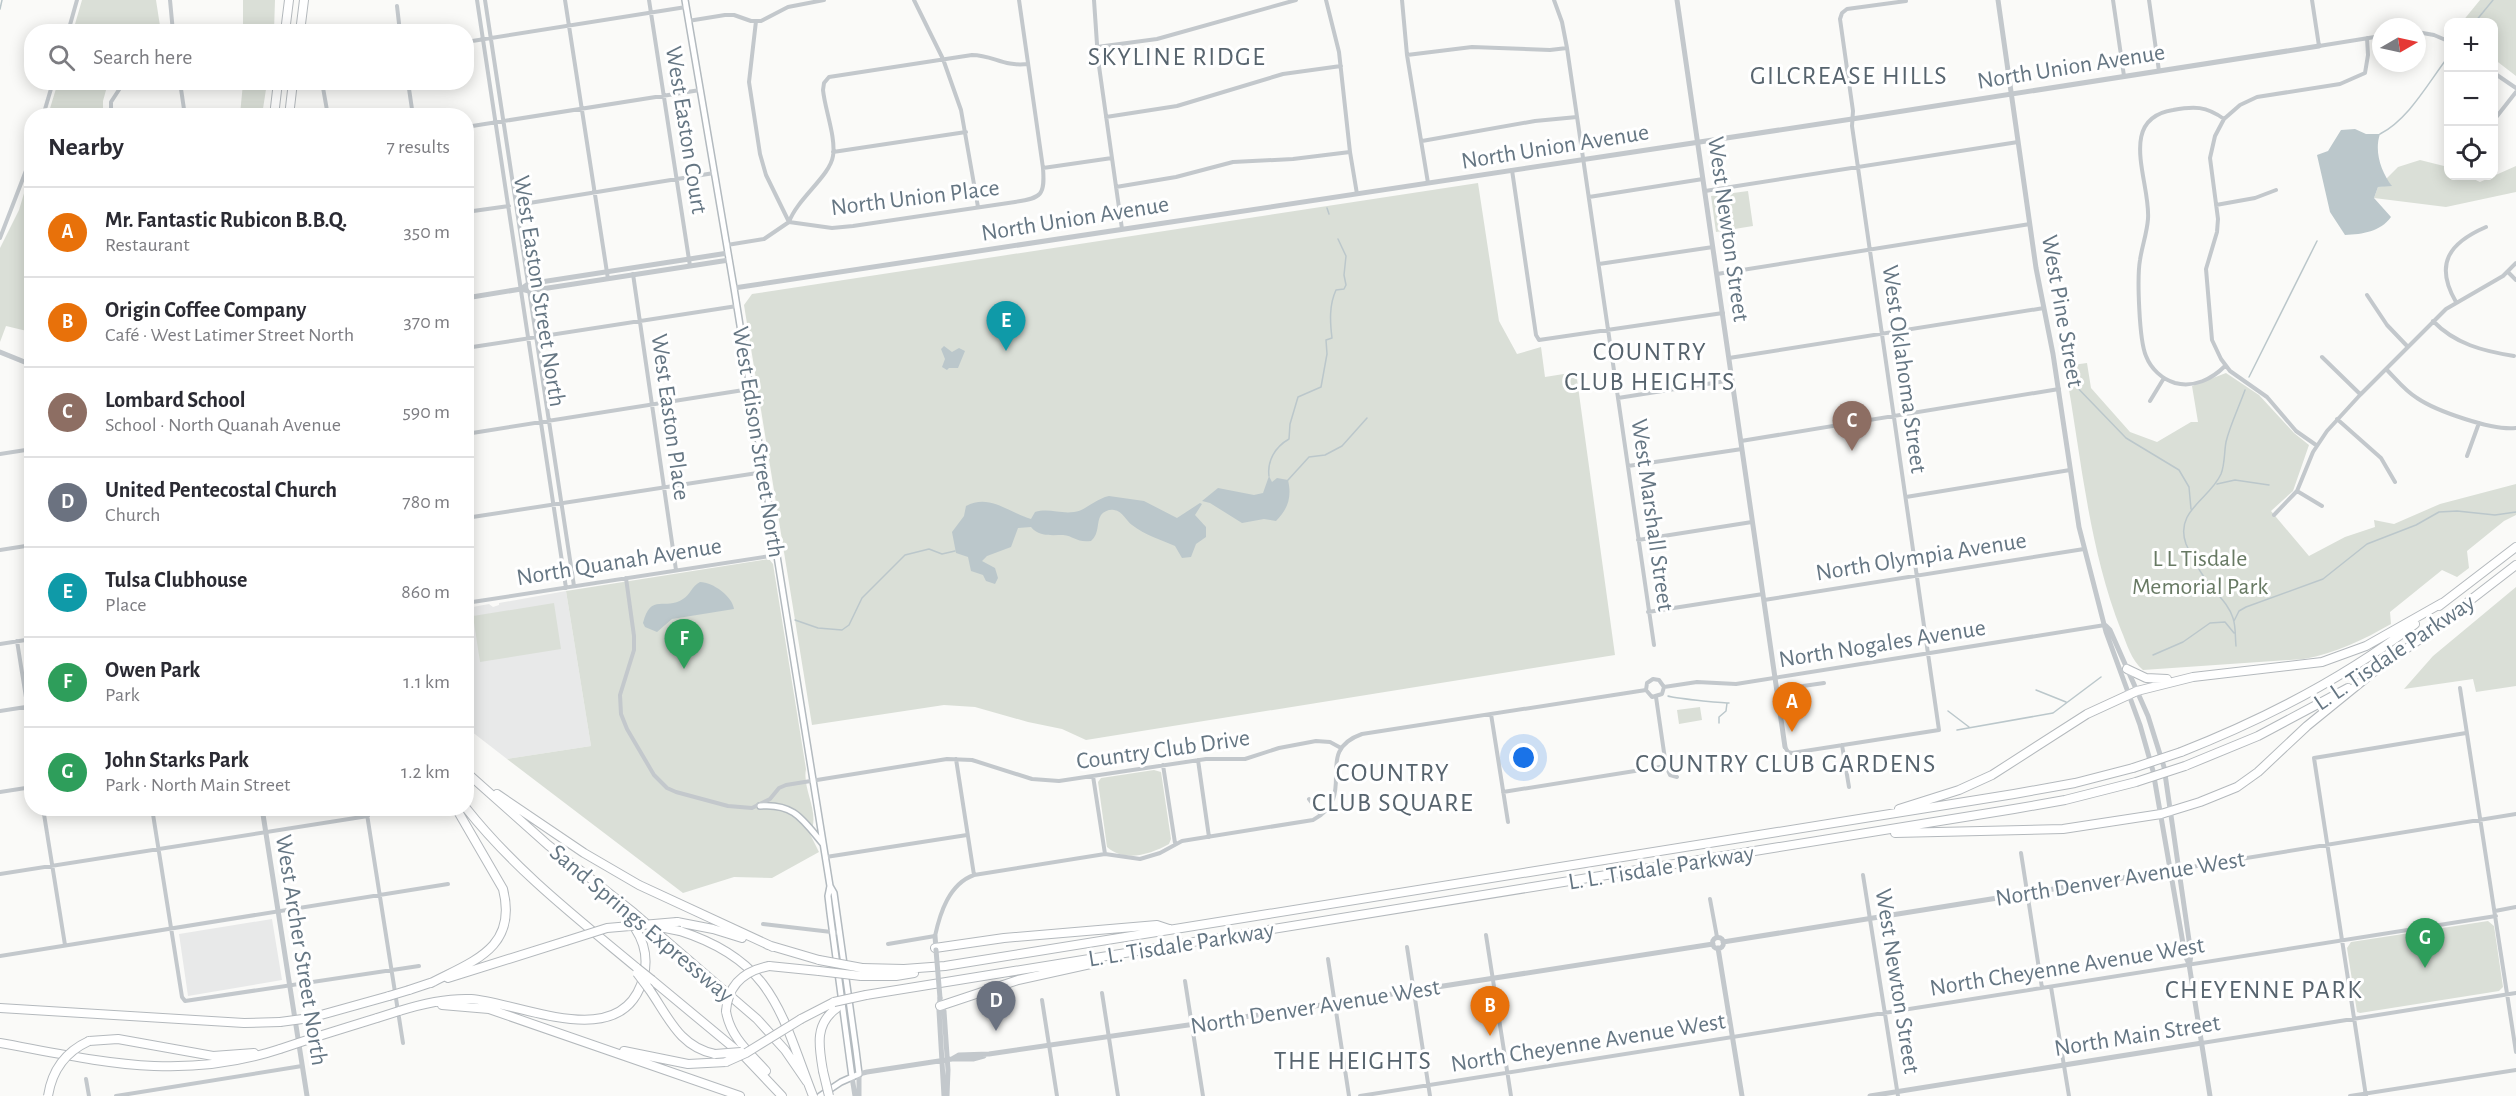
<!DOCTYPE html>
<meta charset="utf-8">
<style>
:root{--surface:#fff;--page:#f7f7f7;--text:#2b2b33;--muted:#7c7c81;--line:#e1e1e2;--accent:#e4572e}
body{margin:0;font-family:"Alegreya Sans",sans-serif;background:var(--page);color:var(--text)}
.controls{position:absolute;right:18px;top:18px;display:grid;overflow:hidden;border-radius:12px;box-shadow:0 3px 15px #0003}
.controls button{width:54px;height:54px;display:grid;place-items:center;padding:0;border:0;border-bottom:2px solid var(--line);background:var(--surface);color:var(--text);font:30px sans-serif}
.compass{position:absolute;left:2372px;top:18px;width:54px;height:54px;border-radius:50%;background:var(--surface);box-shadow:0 3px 15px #0003;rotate:81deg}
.you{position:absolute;left:1524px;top:758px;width:21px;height:21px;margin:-15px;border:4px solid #fff;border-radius:50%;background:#1a73e8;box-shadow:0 0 0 9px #1a73e833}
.badge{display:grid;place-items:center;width:39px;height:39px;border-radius:50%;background:var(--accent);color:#fff;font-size:20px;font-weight:700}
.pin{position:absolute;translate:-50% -50px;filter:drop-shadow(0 2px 3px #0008)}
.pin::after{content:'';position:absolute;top:32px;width:21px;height:18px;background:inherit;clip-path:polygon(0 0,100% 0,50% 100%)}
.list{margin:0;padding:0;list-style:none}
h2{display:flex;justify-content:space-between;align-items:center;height:78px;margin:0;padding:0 24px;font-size:26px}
h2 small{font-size:20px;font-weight:400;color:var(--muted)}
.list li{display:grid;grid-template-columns:39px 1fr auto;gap:18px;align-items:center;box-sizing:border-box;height:90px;padding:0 24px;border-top:2px solid var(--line)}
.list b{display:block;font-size:22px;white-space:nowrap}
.list p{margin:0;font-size:20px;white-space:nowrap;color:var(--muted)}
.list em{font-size:20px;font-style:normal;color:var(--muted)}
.icon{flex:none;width:33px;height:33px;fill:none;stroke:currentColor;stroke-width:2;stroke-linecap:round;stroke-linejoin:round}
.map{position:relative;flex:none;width:2516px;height:1096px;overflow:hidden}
.search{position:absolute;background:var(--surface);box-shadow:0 3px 15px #0003;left:24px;top:24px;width:450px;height:66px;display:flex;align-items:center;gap:15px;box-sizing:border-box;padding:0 21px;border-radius:24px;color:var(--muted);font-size:22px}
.panel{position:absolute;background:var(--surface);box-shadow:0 3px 15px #0003;left:24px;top:108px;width:450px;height:708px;border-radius:24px}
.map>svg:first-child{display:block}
</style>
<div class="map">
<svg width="2516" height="1096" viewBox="0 0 2516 1096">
<rect width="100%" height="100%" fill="#fafaf8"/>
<path fill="#e8e9e9" d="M566 591 591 746 507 759 467 728V608L489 604 493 607 499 605V603Z
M272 919 282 980 188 996 179 934Z"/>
<path fill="#dadfd7" d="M82 0H156L160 26 124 27 123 31H73Z
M243 0H275L274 31H243Z
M2480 0H2516V76L2494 59V22H2462Z
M58 82 108 83 103 101V115H48Z
M243 83H267L262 115H240Z
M2420 160 2448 167V176H2467L2480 182 2516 166V192L2446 207 2374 198 2378 187 2391 185 2386 179 2398 167Z
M31 170V332L6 326 0 342V248L19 210Z
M1478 183 1499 321 1517 354 1541 347 1545 377 1576 372 1615 655 1086 740 1062 729 1028 722 975 707 944 705 812 725 744 305 752 294Z
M1748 191 1753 226 1716 232 1711 196Z
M2087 363 2091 388 2130 432 2157 442 2191 422H2198L2192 386 2226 373 2259 395 2294 433 2309 445 2293 491 2271 511 2309 556 2345 537 2375 527 2374 520 2394 524 2440 504 2516 484V515L2504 521 2467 551 2469 568 2457 577 2442 570 2390 612 2391 624C2363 640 2336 653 2304 659L2143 670C2131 660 2127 644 2121 630 2088 546 2081 455 2065 366Z
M769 559 773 564 806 769C802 790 821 813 810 834L819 852 772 878 734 877 683 893 507 759 591 746 566 591Z
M2516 587V686L2476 692 2473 679 2404 689 2433 656Z
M554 603 561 649 480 662 473 616Z
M1700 707 1702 720 1679 724 1677 710Z
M1154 770 1161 772 1171 839 1169 844C1151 854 1125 863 1107 847L1098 782 1101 778Z
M2488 921 2494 926 2503 987 2499 991 2360 1013 2357 1012 2347 948 2351 942Z"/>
<path fill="#bbc7cb" d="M2355 129 2366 134H2380C2374 151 2381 172 2392 186L2378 187 2374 198 2391 217C2380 232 2363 234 2345 235L2330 212 2317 155 2328 151 2341 130Z
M944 346 952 352 959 348 965 351 958 368H949L947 370 942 367 945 359 941 349Z
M1269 476 1272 482 1277 478 1288 480C1292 497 1288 509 1276 521L1264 519 1242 523 1210 503 1202 501 1218 488 1254 495 1263 493Z
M1109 496 1144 501 1177 518 1200 503 1202 504 1195 515 1206 527V537L1196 544 1191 557 1182 558 1175 546C1161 540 1145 535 1132 525 1126 521 1123 511 1114 510 1110 509 1104 511 1101 515 1096 523 1100 533 1091 541 1077 543 1074 536 1063 535 1052 535 1039 537 1031 527L1018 528 1011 547 987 556 982 561 995 568 998 578 995 584 986 581 983 575 971 571 968 557 956 553 952 532 964 516 966 506C990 493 1009 513 1031 519L1035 512C1049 508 1060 514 1074 512 1085 511 1095 499 1109 496Z
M700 582C713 582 733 597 734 609L672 619 657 632 645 627 643 623C651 592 665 611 683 599 690 595 692 586 700 582Z"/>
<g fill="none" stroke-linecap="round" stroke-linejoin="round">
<path stroke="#bbc7cb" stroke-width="1.5" d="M0 9 2 0
M2475 22 2493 0
M2380 134C2409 119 2428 83 2448 57
M1327 208 1329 214
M2249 377 2317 241
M2070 380 2126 438 2179 470 2189 487 2191 509
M1269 476C1267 461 1275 447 1289 439L1290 424 1298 397 1321 387 1327 354 1326 340 1332 338C1330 322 1329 305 1336 290L1344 289 1346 285 1344 275 1346 256 1338 239
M1288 480 1309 457 1325 455 1342 446 1367 418
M2217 484 2235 480 2269 485
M795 620 818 628 842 630 849 625 862 598 905 555 929 549 942 554 955 551
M2234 621 2239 611 2246 607 2323 579 2367 544 2416 525 2439 512 2457 511 2495 515 2516 512
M2236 646C2235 637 2236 627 2233 618 2228 602 2213 591 2204 577 2197 567 2191 555 2186 544 2174 511 2210 499 2221 474 2225 464 2224 453 2226 442 2230 425 2239 407 2245 390
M2153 655 2183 642 2210 623 2225 622 2234 633
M2036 690 2066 702
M1668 696C1672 698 1721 703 1729 703
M1948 711 1969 727
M1719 723V717L1726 711 1727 703
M1957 730 2053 713 2101 677"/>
<defs>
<path id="secondary" d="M685 0 734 288 830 886 834 893 856 1050 859 1074 841 1082 820 1096
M760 806C794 803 803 820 823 844
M830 886 828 896 830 913 852 1077"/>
<path id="motorway" d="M285 32 289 0
M300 32 304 0
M274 116 278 82
M289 116 293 82
M2439 606 2516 547
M2127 669 2146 678 2167 679
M2368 676 2420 639 2516 565
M2181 752C2265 719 2343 679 2415 624
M2185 766 2258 736 2348 688
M466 772 548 845 634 913 757 1019 785 1050 807 1082
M497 794 584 853 639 885 773 947
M466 808C515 870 577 918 637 968
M1899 809 1959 790 1992 775 2087 714 2137 691 2193 677 2322 662 2366 646 2442 603
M1895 833 2063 829 2161 814 2200 802 2237 787 2258 772 2307 726 2371 674
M677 922 713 929 742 938
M680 931C774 961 781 1014 813 1096
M768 945 819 960
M935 948 1004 938 1157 925 1169 929
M769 966 819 971
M862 968 904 969 945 966 2014 794 2075 783 2133 768
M861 976H896L914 973
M448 978 566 941
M652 980 746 1058 782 1096
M431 983C473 961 518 948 503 889L456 808
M649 989C668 1016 679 1047 715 1054
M409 990 433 982
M866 995 2014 809 2065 800 2136 782
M442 1005 489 1009 740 1096
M940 1006 1018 980 1095 963
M0 1008 244 1023 280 1022
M399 1011C421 1004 447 998 471 999 522 1003 625 1056 644 975 653 935 622 912 596 889
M726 1011C730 1037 750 1053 766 1071
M310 1018 389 996
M801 1019 834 1002
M319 1036 377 1018
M89 1041 118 1039 213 1056 254 1053
M0 1043C100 1061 180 1082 280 1049
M624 1051 688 1064 726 1062
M823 1071C819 1047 814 1024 837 1008"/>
</defs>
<use href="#secondary" stroke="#b3babf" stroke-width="8"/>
<use href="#motorway" stroke="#b4b9bd" stroke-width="10"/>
<path stroke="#c3c8cc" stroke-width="4" d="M170 0 173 32
M477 0 566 588
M485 0 574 586
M565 0 608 279
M649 0 690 266
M914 0 943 59 961 110 978 207
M1094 0 1098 59 1122 229
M1326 0 1339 52 1350 152 1357 194
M1402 0 1407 55 1428 183
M1554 0 1562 22 1567 48 1654 645
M2113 0 2124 76
M2149 0 2159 71
M2312 0 2319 46 2381 36
M397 6 400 32
M688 21 725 15H734L751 21H761L788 7 824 0
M756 21 749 82 760 154 766 175 789 222
M68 32 77 0
M162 32 172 26
M2417 32 2434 35 2448 41
M466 42 686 7
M1097 47 1157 39 1296 0
M1407 55 1472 47 1550 50 1567 48
M2494 73 2516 88
M180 82 185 116
M322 82 328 116
M408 82 413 116
M181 87 210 82
M43 116 53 82
M111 116V102L124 82
M1106 117 1177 106 1283 74 1341 66
M2224 119 2215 136 2210 158 2218 219 2217 232 2206 269 2212 340 2221 359 2230 371 2267 397 2296 431 2316 445
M2494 120 2516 92
M466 127 700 90
M1422 141 1535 121 1577 117
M833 152 966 132
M1043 168 1112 158
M1512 170 1536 335 1539 340 1723 313
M1116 187 1176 177 1233 162 1293 159 1350 152
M1705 191 2018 142
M1589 197 1703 179
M517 205 714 173
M2216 205 2255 198 2276 190
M466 212 509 206
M789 222C797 199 830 176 833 156 836 137 825 110 823 90L824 83 829 77 972 55C993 55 1003 67 1028 64
M0 238 32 155
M727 245 764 239 789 222 832 228 853 226 1015 202C1042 198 1045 195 1043 168L1019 0
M1599 264 1713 247
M2508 272 2516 280
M633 274 676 570
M1717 274 2030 224
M2367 295 2387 325 2408 347
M2456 302C2434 264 2449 243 2486 227
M2433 321C2455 344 2483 351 2514 356
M466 348 737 306
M2322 357 2360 394
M1729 358 2044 308
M2225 366C2212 379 2194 388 2175 383 2162 379 2151 369 2146 356 2139 340 2137 277 2140 260 2142 246 2147 233 2148 219 2151 183 2116 119 2173 110 2194 106 2206 106 2224 119L2240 105 2257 97 2340 84 2365 73 2368 55 2367 38
M2386 369C2396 379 2405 391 2417 398 2436 411 2493 431 2516 428
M1618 398 1732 380
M2150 401 2164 378
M2337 419 2381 458 2395 482
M466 434 750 389
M1741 441 2059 389
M0 454 32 449
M2467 456 2479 423
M1628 466 1742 449
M2297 491 2322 506
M1906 497 2070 470
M2274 515 2297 491 2313 452 2327 431 2360 395 2446 309 2503 276 2516 263
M466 518 764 472
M1638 540 1752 522
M0 550 32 545
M626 578 634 636V650L620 695 621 714 627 729 654 775 667 788 676 792 728 806 752 808 770 799 779 788 786 785 947 759 972 760 1032 779 1059 781 1206 759H1245L1279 748 1316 741 1330 742 1341 748
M1764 600 2084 549
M466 603 777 555
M1648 612 1763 594
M17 641 32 735
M0 644 32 639
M1664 687 1697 682 1736 684 2105 625
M1789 688 1824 683
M2460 688 2516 1052
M1646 690 1647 683 1653 679 1659 680 1664 687
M1646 690 1652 697 1662 694 1664 687
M1656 697 1666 766 1670 775 1677 777
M0 711 32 706
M1491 714 1508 822
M1842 745 1849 787
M1785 747 1788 752 1792 753 1939 730 1852 126 1853 111 1840 19 1842 13 1847 9 1906 1
M956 759 974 875
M1198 760 1209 837
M1163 765 1175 843
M1093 776 1105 854
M0 792 32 787
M1503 792 1666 766
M1309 799 1321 815
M43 808 65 945
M152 808 182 997 185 1001 419 966
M366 808 403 1043
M2021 853 2042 988
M826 857 967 835
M2179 869 2516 814
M0 874 368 816
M1863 875 1898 1096
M1710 899 1717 937
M2495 911 2516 907
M763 924 840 933
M1486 935 1511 1096
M888 944 935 936C940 913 949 884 974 875L1105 854 1140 859 1160 853 1182 841 1313 820C1360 795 1311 752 1362 734L1646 690
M1407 947 1430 1096
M0 956 448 884
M1328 959 1349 1096
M1185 981 1203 1096
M2051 987 2069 1096
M1102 993 1118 1096
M1042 1000 1057 1096
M2202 1043 2516 993
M86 1079 89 1096
M116 1096 302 1066
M1360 1096 2496 916
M2350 1096 2516 1070
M2366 1096 2314 758 2466 733"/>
<path stroke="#c3c8cc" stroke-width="5" d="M1677 0 1785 747
M1998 0 2036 268 2053 354 2079 527 2106 632 2140 725 2153 771 2185 955 2189 964 2210 1096
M734 288 1852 119 2319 46
M521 289 528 284 728 253
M466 298 521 289 529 291 548 288 729 260
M0 352 32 365
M2106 626 2110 630 2148 716 2164 767 2191 954 2190 962
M262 808 307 1096
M935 936 936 949
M1712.5 943a5.5 5.5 0 1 1 11 0a5.5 5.5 0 1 1-11 0Z
M1723 942 2178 869
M1718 948 1742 1096
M940 998 939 1011 944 1096
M940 1006 944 1011 948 1070 947 1096
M952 1059 959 1055 989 1054 1257 1015 1713 944
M852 1077 855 1096
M859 1096V1074L867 1072 952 1059H973L984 1056
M1870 1096 2202 1043"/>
<use href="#secondary" stroke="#fff" stroke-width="5"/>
<use href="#motorway" stroke="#fff" stroke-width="8"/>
<defs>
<path id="motorway-bridge" d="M2133 768 2181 752
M2136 782 2185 766
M660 927 680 931
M566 941 607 928 677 922
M819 960 862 968
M637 968 652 980
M819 971 861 976
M637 973 649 989
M389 996 409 990
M834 1002 866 995
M726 1011C728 985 744 971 769 966
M377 1018 399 1011
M280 1022 310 1018
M280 1049 319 1036
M715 1054 741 1052
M726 1062 746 1053 801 1019
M823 1071 829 1096
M48 1096C52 1070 65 1052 89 1041"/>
</defs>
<use href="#motorway-bridge" stroke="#b4b9bd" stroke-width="10" stroke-linecap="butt"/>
<path stroke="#c3c8cc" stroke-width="5" d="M936 950 940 998"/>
<use href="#motorway-bridge" stroke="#fff" stroke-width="8"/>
</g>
<g text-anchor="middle" stroke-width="6" stroke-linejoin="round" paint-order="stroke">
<g font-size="24" fill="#657683" stroke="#fff">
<text transform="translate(2071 66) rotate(-9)" y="8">North Union Avenue</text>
<text transform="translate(687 130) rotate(81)" y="8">West Easton Court</text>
<text transform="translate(1555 146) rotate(-9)" y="8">North Union Avenue</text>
<text transform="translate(915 197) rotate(-7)" y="8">North Union Place</text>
<text transform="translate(1075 218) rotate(-9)" y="8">North Union Avenue</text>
<text transform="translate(1729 229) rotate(82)" y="8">West Newton Street</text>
<text transform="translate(540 291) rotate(81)" y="8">West Easton Street North</text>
<text transform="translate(2063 311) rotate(80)" y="8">West Pine Street</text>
<text transform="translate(1905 369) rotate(82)" y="8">West Oklahoma Street</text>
<text transform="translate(671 417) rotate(82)" y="8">West Easton Place</text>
<text transform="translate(759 442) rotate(81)" y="8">West Edison Street North</text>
<text transform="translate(1653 515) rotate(82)" y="8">West Marshall Street</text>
<text transform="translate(1921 556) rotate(-9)" y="8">North Olympia Avenue</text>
<text transform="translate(619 561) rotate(-9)" y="8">North Quanah Avenue</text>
<text transform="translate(1882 643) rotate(-9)" y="8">North Nogales Avenue</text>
<text transform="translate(2394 652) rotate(-34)" y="8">L. L. Tisdale Parkway</text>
<text transform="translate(1163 749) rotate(-8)" y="8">Country Club Drive</text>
<text transform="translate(1661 867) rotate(-9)" y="8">L. L. Tisdale Parkway</text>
<text transform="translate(2120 878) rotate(-9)" y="8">North Denver Avenue West</text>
<text transform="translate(642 923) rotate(40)" y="8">Sand Springs Expressway</text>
<text transform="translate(1181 944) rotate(-9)" y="8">L. L. Tisdale Parkway</text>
<text transform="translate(302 950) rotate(81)" y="8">West Archer Street North</text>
<text transform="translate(2067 966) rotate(-9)" y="8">North Cheyenne Avenue West</text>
<text transform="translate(1898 981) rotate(81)" y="8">West Newton Street</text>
<text transform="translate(1315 1006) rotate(-9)" y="8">North Denver Avenue West</text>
<text transform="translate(2137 1035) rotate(-9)" y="8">North Main Street</text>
<text transform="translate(1588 1042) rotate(-9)" y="8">North Cheyenne Avenue West</text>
</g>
<g font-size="24" fill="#687a64" stroke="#fff">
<text x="2200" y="566">L L Tisdale<tspan x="2200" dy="28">Memorial Park</tspan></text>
</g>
<g font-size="26" letter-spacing="1.5" fill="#57646e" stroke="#fff">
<text x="1177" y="65">SKYLINE RIDGE</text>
<text x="1849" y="84">GILCREASE HILLS</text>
<text x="1650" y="360">COUNTRY<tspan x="1650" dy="30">CLUB HEIGHTS</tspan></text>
<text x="1786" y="772">COUNTRY CLUB GARDENS</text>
<text x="1393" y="781">COUNTRY<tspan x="1393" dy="30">CLUB SQUARE</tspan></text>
<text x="2264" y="998">CHEYENNE PARK</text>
<text x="1353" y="1069">THE HEIGHTS</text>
</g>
</g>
</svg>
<div class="controls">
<button>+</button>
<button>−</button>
<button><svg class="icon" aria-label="locate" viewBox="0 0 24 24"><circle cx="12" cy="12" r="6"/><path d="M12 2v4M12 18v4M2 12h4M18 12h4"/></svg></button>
</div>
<svg class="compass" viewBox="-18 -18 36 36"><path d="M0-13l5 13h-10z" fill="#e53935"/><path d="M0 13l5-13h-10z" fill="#7c7c81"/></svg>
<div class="you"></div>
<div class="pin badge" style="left:1792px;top:732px;background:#e8710a">A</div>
<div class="pin badge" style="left:1490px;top:1036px;background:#e8710a">B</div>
<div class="pin badge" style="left:1852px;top:451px;background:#8d6e63">C</div>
<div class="pin badge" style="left:996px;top:1031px;background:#6b7280">D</div>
<div class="pin badge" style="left:1006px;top:351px;background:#0f9aa8">E</div>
<div class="pin badge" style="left:684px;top:669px;background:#2e9e5b">F</div>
<div class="pin badge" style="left:2425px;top:968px;background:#2e9e5b">G</div>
<div class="search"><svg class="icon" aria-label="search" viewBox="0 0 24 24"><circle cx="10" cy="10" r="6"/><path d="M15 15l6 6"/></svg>Search here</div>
<section class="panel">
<h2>Nearby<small>7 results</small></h2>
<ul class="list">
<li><span class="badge" style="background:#e8710a">A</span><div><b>Mr. Fantastic Rubicon B.B.Q.</b><p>Restaurant</p></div><em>350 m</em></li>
<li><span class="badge" style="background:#e8710a">B</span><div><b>Origin Coffee Company</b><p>Café · West Latimer Street North</p></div><em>370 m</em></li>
<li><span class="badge" style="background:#8d6e63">C</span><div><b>Lombard School</b><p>School · North Quanah Avenue</p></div><em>590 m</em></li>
<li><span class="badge" style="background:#6b7280">D</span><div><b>United Pentecostal Church</b><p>Church</p></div><em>780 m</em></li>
<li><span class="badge" style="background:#0f9aa8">E</span><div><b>Tulsa Clubhouse</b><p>Place</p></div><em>860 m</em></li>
<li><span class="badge" style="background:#2e9e5b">F</span><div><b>Owen Park</b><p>Park</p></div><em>1.1 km</em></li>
<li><span class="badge" style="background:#2e9e5b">G</span><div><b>John Starks Park</b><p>Park · North Main Street</p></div><em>1.2 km</em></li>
</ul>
</section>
</div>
